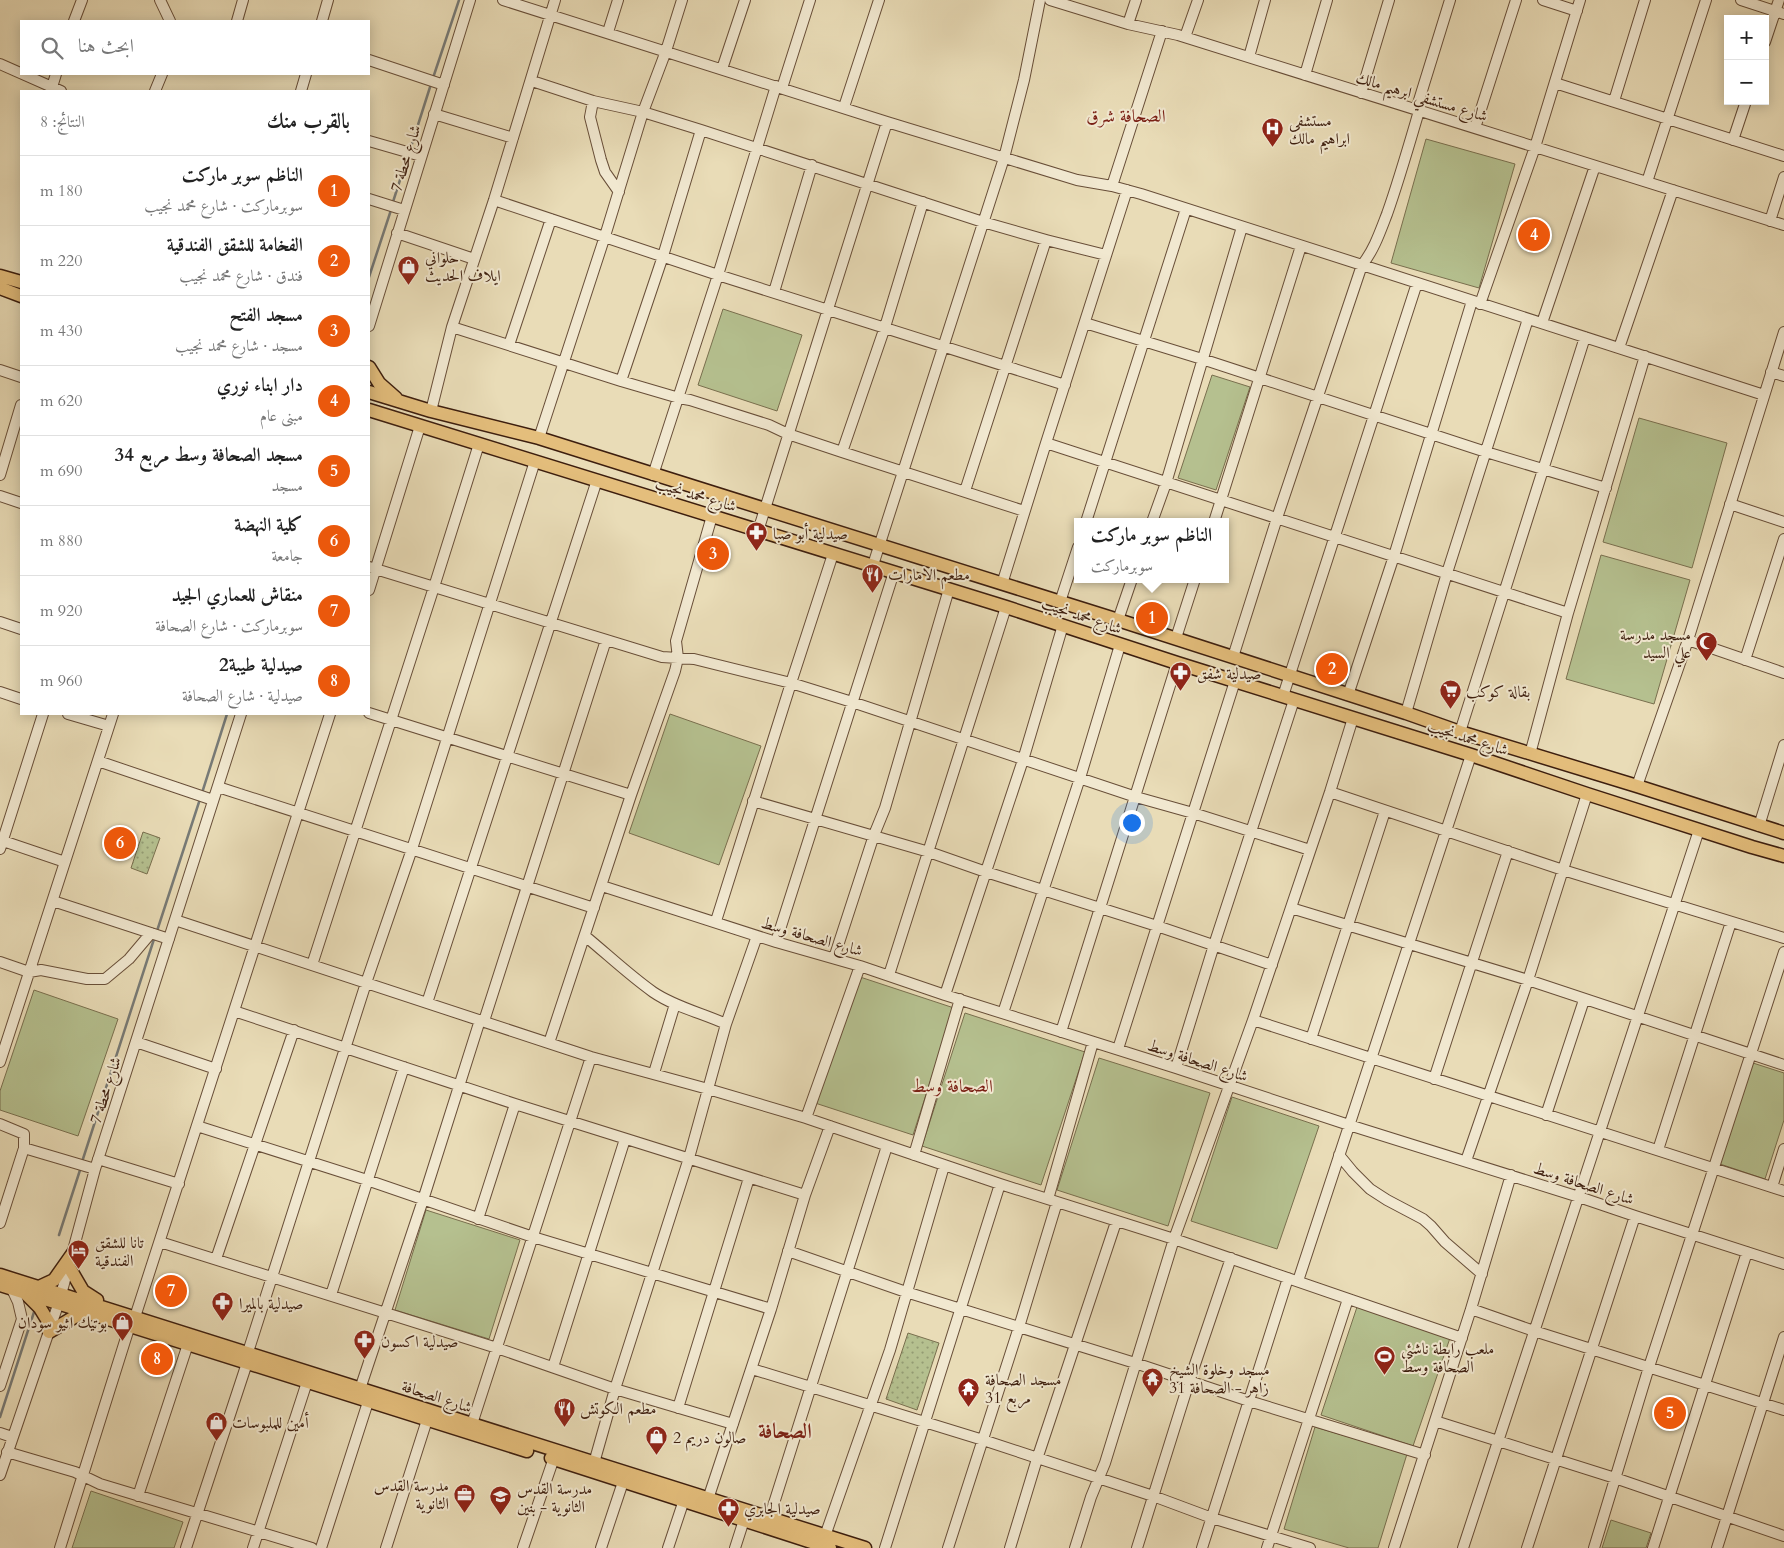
<!DOCTYPE html>
<html lang="ar">
<meta charset="utf-8">
<style>
:root{--surface:#fff;--page:#f2f2f2;--text:#222;--muted:#767676;--line:#e0e0e0;--accent:#ea580c}
body{margin:0;font-family:Cardo,Amiri,serif;background:var(--page);color:var(--text);direction:rtl}
.controls{position:absolute;right:15px;top:15px;display:grid;overflow:hidden;border-radius:0px;box-shadow:0 2px 12px #0003}
.controls button{width:45px;height:45px;display:grid;place-items:center;padding:0;border:0;border-bottom:1px solid var(--line);background:var(--surface);color:var(--text);font:25px sans-serif}
.you{position:absolute;left:1131px;top:822px;width:18px;height:18px;margin:-12px;border:4px solid #fff;border-radius:50%;background:#1a73e8;box-shadow:0 0 0 8px #1a73e833}
.badge{display:grid;place-items:center;width:32px;height:32px;border-radius:50%;background:var(--accent);color:#fff;font-size:16px;font-weight:700}
.pin{position:absolute;translate:-50% -50%;border:2px solid #fff;box-shadow:0 1px 5px #0006}
.popup{position:absolute;left:1074px;top:518px;width:155px;height:65px;box-sizing:border-box;display:grid;place-content:center;border-radius:0px;background:var(--surface);filter:drop-shadow(0 1px 4px #0005);font-size:16px;white-space:nowrap;color:var(--muted)}
.popup b{font-size:19px;color:var(--text)}
.popup::after{content:'';position:absolute;left:50%;top:100%;margin-left:-10px;border:10px solid transparent;border-top-color:var(--surface)}
.list{margin:0;padding:0;list-style:none}
h2{display:flex;justify-content:space-between;align-items:center;height:65px;margin:0;padding:0 20px;font-size:21px}
h2 small{font-size:16px;font-weight:400;color:var(--muted)}
.list li{display:grid;grid-template-columns:32px 1fr auto;gap:15px;align-items:center;box-sizing:border-box;height:70px;padding:0 20px;border-top:1px solid var(--line)}
.list b{display:block;font-size:19px;white-space:nowrap}
.list p{margin:0;font-size:16px;white-space:nowrap;color:var(--muted)}
.list em{font-size:16px;font-style:normal;color:var(--muted)}
.icon{flex:none;width:28px;height:28px;fill:none;stroke:currentColor;stroke-width:2;stroke-linecap:round;stroke-linejoin:round}
.map{position:relative;flex:none;width:1784px;height:1548px;overflow:hidden;direction:ltr}
.search{position:absolute;background:var(--surface);box-shadow:0 2px 12px #0003;left:20px;top:20px;width:350px;height:55px;display:flex;align-items:center;gap:12px;box-sizing:border-box;padding:0 18px;border-radius:0px;color:var(--muted);font-size:19px}
.panel{position:absolute;background:var(--surface);box-shadow:0 2px 12px #0003;left:20px;top:90px;width:350px;height:625px;border-radius:0px;direction:rtl}
.map>svg:first-child{display:block}
</style>
<div class="map">
<svg width="1784" height="1548" viewBox="0 0 1784 1548">
<defs>
<pattern id="park-dots" width="8" height="8" patternUnits="userSpaceOnUse" patternTransform="scale(1.25)"><rect width="8" height="8" fill="#b5c08f"/><path d="M2 2h.1M6 6h.1" fill="none" stroke="#949b73" stroke-width="1.8" stroke-linecap="round"/></pattern>
</defs>
<rect width="100%" height="100%" fill="#e9dcb7"/>
<filter id="stains"><feTurbulence type="fractalNoise" baseFrequency=".004" numOctaves="4"/><feColorMatrix values="0 0 0 0 .2 0 0 0 0 .09 0 0 0 0 .02 0 0 0 .5 -.17"/></filter>
<radialGradient id="worn" r=".72"><stop offset=".6" stop-color="#630" stop-opacity="0"/><stop offset="1" stop-color="#630" stop-opacity=".3"/></radialGradient>
<path fill="#b5c08f" stroke="#796f4e" d="M1426 139 1515 164 1479 288 1391 263Z
M723 309 802 335 777 411 698 385Z
M1212 375 1250 387 1216 490 1178 478Z
M1639 418 1727 443 1692 568 1603 542Z
M1601 555 1690 580 1654 704 1566 679Z
M670 714 761 746 719 865 629 833Z
M854 975 954 1008 913 1135 812 1102Z
M34 990 118 1019 78 1136 0 1110V1091Z
M965 1013 1085 1052 1041 1185 922 1146Z
M1099 1058 1210 1093 1168 1226 1057 1190Z
M1753 1063 1784 1073V1120L1765 1179 1720 1164Z
M1232 1097 1319 1126 1277 1249 1191 1221Z
M426 1210 520 1240 489 1339 395 1310Z
M1357 1307 1450 1338 1413 1446 1321 1415Z
M1315 1427 1407 1454 1378 1548H1349L1284 1529Z
M91 1491 183 1522 174 1548H72Z
M1611 1520 1651 1533 1646 1548H1602Z"/>
<path fill="url(#park-dots)" stroke="#796f4e" d="M143 832 160 838 147 874 131 868Z
M908 1333 939 1343 917 1410 886 1399Z"/>
<g fill="none" stroke-linecap="round" stroke-linejoin="round">
<path stroke="#777a76" stroke-width="2.5" d="M433 78 459 0
M410 150 431 84
M392 205 408 155
M369 277 391 210
M202 793 227 714
M157 931 200 799
M82 1162 155 936
M59 1235 81 1167
M0 1417 35 1309"/>
<defs>
<path id="minor" d="M160 0 170 21
M503 0 887 122 1077 180 1112 186 1141 194 1362 265C1374 250 1380 232 1387 214 1399 180 1409 145 1419 111
M1050 0 1128 24 1178 35 1784 225
M1543 0 1577 11
M1741 0 1784 14
M74 21 82 0
M237 21 243 0
M322 21 328 0
M1128 24 1136 0
M608 32 618 0
M1185 37 1198 0
M1765 42 1779 0
M1249 57 1265 0
M369 60 444 85
M0 64 61 91
M722 69 745 0
M1305 75 1327 0
M532 81 593 101 643 112 701 130 983 222 1046 240 1106 255
M1555 83 1784 156
M52 87 56 74
M782 88 810 0
M155 91 162 74
M301 91 306 74
M1361 93 1389 0
M593 101 590 117 601 160 605 172 619 192
M1614 101 1645 0
M844 107 879 0
M1416 110 1450 0
M434 114 513 138
M1475 128 1516 0
M1733 140 1746 101
M369 141 421 156
M1647 182 1706 0
M1112 186 1162 31
M369 199 404 210
M494 200 718 275 1065 385
M1770 221 1784 177
M397 233 474 259
M774 292 812 165
M1480 304 1535 147 1580 0
M1085 323 1202 359 1486 452 1606 488
M1542 323 1595 166
M369 326 470 0
M452 327 621 381 679 398 690 400 769 425 788 434 842 452 1024 511
M509 345 551 219
M1619 348 1673 190
M0 370 21 377
M1771 372 1784 376
M621 381 663 256 701 130
M431 411 452 327 494 200 555 0
M539 438 605 236 643 112 666 51 682 0
M1046 443 1568 613
M842 452 885 327 923 202
M0 475 21 405
M653 475 718 275 776 86
M965 491 1046 240
M0 496 21 503
M1730 504 1784 522
M1086 522 1186 209
M1152 522 1166 483 1242 227
M1214 522 1301 246
M758 531 887 122
M873 565 1004 158 1024 80 1040 0
M369 567 662 657 694 659 791 683 852 702 1136 797 1193 813 1310 850
M1002 584 1046 443 1127 190
M369 590 420 426
M1060 602 1078 547
M1118 620 1132 579
M0 622 21 629
M1176 638 1195 579
M1688 640 1784 673
M1233 657 1277 518 1362 265 1764 395
M1745 660 1784 539
M0 692 21 699
M1348 695 1394 556 1472 301
M1283 696 1417 283
M369 713 631 795
M1406 713 1447 573 1528 319
M68 714 109 726
M1460 732 1585 337
M1530 754 1568 613 1645 356
M98 761 213 800
M1637 786 1688 640 1784 332
M218 787 594 908
M1330 792 1563 870 1784 938
M753 801 929 852 986 872 1157 926 1272 965
M1759 826 1784 745
M0 840 65 862
M0 849 43 714
M602 886 776 942 860 966 945 995 1176 1068 1349 1125 1579 1197 1635 1216 1784 1264
M53 901 169 939
M1291 908 1528 980 1784 1065
M175 920 591 1057 708 1089 806 1118 1000 1184 1174 1239 1462 1338
M716 921 791 683 833 554
M585 936C607 954 629 975 653 992 675 1007 702 1013 726 1024
M776 942 894 572
M834 958 874 835 885 808 949 589
M0 962 29 972 41 970 87 979H105L129 959 151 933
M312 965 434 587 479 444
M889 975 1006 607
M945 995 1023 760 1063 625
M427 1003 597 480
M234 1011 515 1104 805 1195
M1003 1013 1080 778 1120 645
M1253 1020 1784 1191
M484 1021 606 640
M1061 1032 1177 663
M1311 1039 1385 811
M136 1042 216 1069
M549 1043 631 795 675 671 678 658 676 641 712 516
M1118 1049 1235 681
M0 1062 113 714
M1176 1068 1214 945 1294 700
M654 1073 675 1004
M1434 1079 1508 851
M1546 1115 1584 1000
M806 1118 860 966
M0 1124 24 1134V1148L95 1169
M197 1126 367 1180 533 1237 771 1309
M1658 1150 1731 922
M914 1155 960 999
M1339 1155 1353 1172 1370 1189 1387 1200 1423 1219 1431 1226 1445 1242 1482 1274
M98 1159 179 1184
M1466 1161 1528 980 1587 794
M1772 1187 1784 1149
M1048 1199 1093 1042
M478 1219 515 1104
M0 1223 24 1148
M160 1242 497 1348 615 1389 733 1424
M788 1251 906 1292 1135 1363 1249 1401 1425 1455
M216 1259 294 1030
M1298 1281 1471 755
M331 1295 404 1067
M1471 1309 1534 1331 1784 1410
M135 1317 330 714
M248 1352 366 983 412 849 535 461
M553 1367 625 1139
M752 1369 983 1440 1153 1496 1212 1518 1310 1548
M0 1386 22 1319 18 1302 10 1285
M360 1389 423 1200 480 1020
M678 1408 749 1178
M1435 1421 1615 1478 1784 1536
M472 1424 591 1057
M0 1433 12 1437
M7 1452 75 1472 100 1484 312 1548
M594 1463 615 1389 689 1158 726 1024 757 936
M0 1475 59 1302 95 1169 241 714
M138 1496 188 1344
M708 1499 771 1309 805 1195 830 1126
M769 1519 887 1146
M825 1536 890 1350 944 1166
M60 1548 130 1325
M186 1548 247 1363
M253 1548 307 1382
M321 1548 368 1402
M386 1548 427 1420
M523 1548 556 1452
M601 1548 623 1482
M668 1548 684 1500
M735 1548 744 1520
M885 1548 1000 1184
M948 1548 1019 1327 1057 1202
M1010 1548 1037 1459 1116 1222
M1075 1548 1091 1497 1105 1463 1174 1239 1253 1020 1330 792 1353 718
M1137 1548 1189 1382 1231 1258
M1202 1548 1288 1278
M1267 1548 1348 1299
M1394 1548 1471 1309 1511 1175
M1463 1548 1699 830
M1527 1548 1635 1216
M1594 1548 1649 1367 1784 952
M1653 1548 1747 1252
M1717 1548 1784 1337"/>
<path id="major" d="M0 276 21 282
M0 288 21 296
M369 367 379 383 396 398
M369 392 431 411 539 438 1118 620 1406 713 1460 732 1637 786 1784 833
M369 410 1006 607 1177 663 1471 755 1587 794 1752 847 1784 856
M69 1267 83 1291 97 1300
M0 1275 865 1548
M0 1285 527 1451
M39 1287 54 1280 73 1253
M26 1294 40 1308 51 1326
M49 1332 76 1316 89 1311
M551 1458 830 1548"/>
</defs>
<use href="#minor" stroke="#684e38" stroke-width="12"/>
<use href="#major" stroke="#3d1e0e" stroke-width="15"/>
<use href="#minor" stroke="#f1e8d0" stroke-width="10"/>
<use href="#major" stroke="#e4be7c" stroke-width="12"/>
</g>
<defs>
<symbol id="hospital-pin" viewBox="-11 -11 22 30"><path d="M0 17L-7.5 6A9.5 9.5 0 1 1 7.5 6Z" fill="#8f2418" stroke="#f1e8d0"/><path d="M-5-5h3v3.5h4V-5h3V5h-3V1.5h-4V5h-3Z" fill="#fff"/></symbol>
<symbol id="shop-pin" viewBox="-11 -11 22 30"><path d="M0 17L-7.5 6A9.5 9.5 0 1 1 7.5 6Z" fill="#8f2418" stroke="#f1e8d0"/><path d="M-5-2.5h2.3a2.7 3.5 0 0 1 5.4 0H5L5.5 6h-11ZM-1.5-2.5h3a1.5 2.3 0 0 0-3 0Z" fill="#fff"/></symbol>
<symbol id="pharmacy-pin" viewBox="-11 -11 22 30"><path d="M0 17L-7.5 6A9.5 9.5 0 1 1 7.5 6Z" fill="#8f2418" stroke="#f1e8d0"/><path d="M-2-6h4v4h4v4h-4v4h-4v-4h-4v-4h4Z" fill="#fff"/></symbol>
<symbol id="restaurant-pin" viewBox="-11 -11 22 30"><path d="M0 17L-7.5 6A9.5 9.5 0 1 1 7.5 6Z" fill="#8f2418" stroke="#f1e8d0"/><path d="M-5-6h1v4h1v-4h1v4h1v-4h1v5L-1.5 .5V6h-2V.5L-5-1ZM5-6V6H3V1.5H1.5Q1.5-4 5-6Z" fill="#fff"/></symbol>
<symbol id="mosque-pin" viewBox="-11 -11 22 30"><path d="M0 17L-7.5 6A9.5 9.5 0 1 1 7.5 6Z" fill="#8f2418" stroke="#f1e8d0"/><path d="M3.5-4.9A6 6 0 1 0 3.5 4.9A5 5 0 1 1 3.5-4.9Z" fill="#fff"/></symbol>
<symbol id="supermarket-pin" viewBox="-11 -11 22 30"><path d="M0 17L-7.5 6A9.5 9.5 0 1 1 7.5 6Z" fill="#8f2418" stroke="#f1e8d0"/><path d="M-6-5.5h2.5l.6 2H6L4.5 2H-2.5L-4.4-4H-6ZM-1.5 3.2a1.3 1.3 0 1 0 .1 0ZM3 3.2a1.3 1.3 0 1 0 .1 0Z" fill="#fff"/></symbol>
<symbol id="hotel-pin" viewBox="-11 -11 22 30"><path d="M0 17L-7.5 6A9.5 9.5 0 1 1 7.5 6Z" fill="#8f2418" stroke="#f1e8d0"/><path d="M-6-4.5h1.5V1H6V5H4.5V3h-9V5H-6ZM-4 0a1.8 1.8 0 1 1 3.6 0ZM.5 0V-2.5h3Q6-2.5 6 0Z" fill="#fff"/></symbol>
<symbol id="stadium-pin" viewBox="-11 -11 22 30"><path d="M0 17L-7.5 6A9.5 9.5 0 1 1 7.5 6Z" fill="#8f2418" stroke="#f1e8d0"/><path d="M0-5a6.5 5 0 1 0 0 10a6.5 5 0 1 0 0-10ZM-3.5-1.8h7v3.6h-7Z" fill="#fff"/></symbol>
<symbol id="temple-pin" viewBox="-11 -11 22 30"><path d="M0 17L-7.5 6A9.5 9.5 0 1 1 7.5 6Z" fill="#8f2418" stroke="#f1e8d0"/><path d="M0-6L5-2H3V0L6.5 2.5H4V6H1.5V3h-3V6H-4V2.5H-6.5L-3 0V-2H-5Z" fill="#fff"/></symbol>
<symbol id="office-pin" viewBox="-11 -11 22 30"><path d="M0 17L-7.5 6A9.5 9.5 0 1 1 7.5 6Z" fill="#8f2418" stroke="#f1e8d0"/><path d="M-6-3h4V-5.5h4V-3h4V5H-6ZM-1-4.5V-3h2v-1.5ZM-6 0V1H6V0Z" fill="#fff"/></symbol>
<symbol id="school-pin" viewBox="-11 -11 22 30"><path d="M0 17L-7.5 6A9.5 9.5 0 1 1 7.5 6Z" fill="#8f2418" stroke="#f1e8d0"/><path d="M0-5L7-2L0 1L-7-2ZM-4 1L0 2.5L4 1V4Q0 6-4 4Z" fill="#fff"/></symbol>
</defs>
<g fill-rule="evenodd">
<use href="#hospital-pin" x="1260" y="116" width="25" height="34"/>
<use href="#shop-pin" x="396" y="254" width="25" height="34"/>
<use href="#pharmacy-pin" x="744" y="520" width="25" height="34"/>
<use href="#restaurant-pin" x="860" y="562" width="25" height="34"/>
<use href="#mosque-pin" x="1694" y="630" width="25" height="34"/>
<use href="#pharmacy-pin" x="1168" y="660" width="25" height="34"/>
<use href="#supermarket-pin" x="1438" y="678" width="25" height="34"/>
<use href="#hotel-pin" x="66" y="1238" width="25" height="34"/>
<use href="#pharmacy-pin" x="210" y="1290" width="25" height="34"/>
<use href="#shop-pin" x="110" y="1310" width="25" height="34"/>
<use href="#pharmacy-pin" x="352" y="1328" width="25" height="34"/>
<use href="#stadium-pin" x="1372" y="1344" width="25" height="34"/>
<use href="#temple-pin" x="1140" y="1366" width="25" height="34"/>
<use href="#temple-pin" x="956" y="1376" width="25" height="34"/>
<use href="#restaurant-pin" x="552" y="1396" width="25" height="34"/>
<use href="#shop-pin" x="204" y="1410" width="25" height="34"/>
<use href="#shop-pin" x="644" y="1424" width="25" height="34"/>
<use href="#office-pin" x="452" y="1482" width="25" height="34"/>
<use href="#school-pin" x="488" y="1484" width="25" height="34"/>
<use href="#pharmacy-pin" x="716" y="1496" width="25" height="34"/>
</g>
<g text-anchor="middle" stroke-width="4" stroke-linejoin="round" paint-order="stroke">
<g font-size="16" fill="#3d1e0e" stroke="#f1e8d0">
<text transform="translate(1422 96) rotate(17)" y="6">شارع مستشفي ابرهيم مالك</text>
<text transform="translate(405 158) rotate(-73)" y="6">شارع محطة 7</text>
<text transform="translate(696 494) rotate(17)" y="6">شارع محمد نجيب</text>
<text transform="translate(1082 615) rotate(19)" y="6">شارع محمد نجيب</text>
<text transform="translate(1468 737) rotate(18)" y="6">شارع محمد نجيب</text>
<text transform="translate(812 936) rotate(16)" y="6">شارع الصحافة وسط</text>
<text transform="translate(1198 1060) rotate(18)" y="6">شارع الصحافة وسط</text>
<text transform="translate(105 1090) rotate(-72)" y="6">شارع محطة 7</text>
<text transform="translate(1584 1183) rotate(18)" y="6">شارع الصحافة وسط</text>
<text transform="translate(437 1396) rotate(18)" y="6">شارع الصحافة</text>
</g>
<g font-size="16" fill="#3d1e0e" stroke="#f1e8d0" text-anchor="start">
<text x="1289" y="126">مستشفى<tspan x="1289" dy="18">ابراهيم مالك</tspan></text>
<text x="425" y="263">حلواني<tspan x="425" dy="18">ايلاف الحديث</tspan></text>
<text x="773" y="539">صيدلية أبو صبا</text>
<text x="888" y="580">مطعم الامارات</text>
<text x="1691" y="640" text-anchor="end">مسجد مدرسة<tspan x="1691" dy="18">علي السيد</tspan></text>
<text x="1197" y="679">صيدلية شفق</text>
<text x="1466" y="697">بقالة كوكب</text>
<text x="95" y="1248">تانا للشقق<tspan x="95" dy="18">الفندقية</tspan></text>
<text x="239" y="1309">صيدلية بالميرا</text>
<text x="107" y="1328" text-anchor="end">بوتيك اثيو سودان</text>
<text x="381" y="1347">صيدلية اكسون</text>
<text x="1401" y="1354">ملعب رابطة ناشئي<tspan x="1401" dy="18">الصحافة وسط</tspan></text>
<text x="1169" y="1375">مسجد وخلوة الشيخ<tspan x="1169" dy="18">زاهر - الصحافة 31</tspan></text>
<text x="985" y="1385">مسجد الصحافة<tspan x="985" dy="18">مربع 31</tspan></text>
<text x="580" y="1414">مطعم الكوتش</text>
<text x="232" y="1428">أمين للملبوسات</text>
<text x="673" y="1443">صالون دريم 2</text>
<text x="449" y="1491" text-anchor="end">مدرسة القدس<tspan x="449" dy="18">الثانوية</tspan></text>
<text x="517" y="1494">مدرسة القدس<tspan x="517" dy="18">الثانوية - بنين</tspan></text>
<text x="744" y="1514">صيدلية الجابري</text>
</g>
<g font-size="18" fill="#7a1f14" stroke="#f1e8d0">
<text x="1126" y="122">الصحافة شرق</text>
<text x="952" y="1092">الصحافة وسط</text>
</g>
<g font-size="21" font-weight="bold" fill="#7a1f14" stroke="#f1e8d0">
<text x="785" y="1438">الصحافة</text>
</g>
</g>
<rect width="100%" height="100%" filter="url(#stains)"/>
<rect width="100%" height="100%" fill="url(#worn)"/>
</svg>
<div class="controls">
<button>+</button>
<button>−</button>
</div>
<div class="you"></div>
<div class="pin badge" style="left:1152px;top:618px">1</div>
<div class="popup"><b>الناظم سوبر ماركت</b>سوبرماركت</div>
<div class="pin badge" style="left:1332px;top:669px">2</div>
<div class="pin badge" style="left:713px;top:554px">3</div>
<div class="pin badge" style="left:1534px;top:235px">4</div>
<div class="pin badge" style="left:1670px;top:1413px">5</div>
<div class="pin badge" style="left:120px;top:843px">6</div>
<div class="pin badge" style="left:171px;top:1291px">7</div>
<div class="pin badge" style="left:157px;top:1359px">8</div>
<div class="search"><svg class="icon" aria-label="search" viewBox="0 0 24 24"><circle cx="10" cy="10" r="6"/><path d="M15 15l6 6"/></svg>ابحث هنا</div>
<section class="panel">
<h2>بالقرب منك<small>النتائج: 8</small></h2>
<ul class="list">
<li><span class="badge">1</span><div><b>الناظم سوبر ماركت</b><p>سوبرماركت · شارع محمد نجيب</p></div><em>180 m</em></li>
<li><span class="badge">2</span><div><b>الفخامة للشقق الفندقية</b><p>فندق · شارع محمد نجيب</p></div><em>220 m</em></li>
<li><span class="badge">3</span><div><b>مسجد الفتح</b><p>مسجد · شارع محمد نجيب</p></div><em>430 m</em></li>
<li><span class="badge">4</span><div><b>دار ابناء نوري</b><p>مبنى عام</p></div><em>620 m</em></li>
<li><span class="badge">5</span><div><b>مسجد الصحافة وسط مربع 34</b><p>مسجد</p></div><em>690 m</em></li>
<li><span class="badge">6</span><div><b>كلية النهضة</b><p>جامعة</p></div><em>880 m</em></li>
<li><span class="badge">7</span><div><b>منقاش للعماري الجيد</b><p>سوبرماركت · شارع الصحافة</p></div><em>920 m</em></li>
<li><span class="badge">8</span><div><b>صيدلية طيبة2</b><p>صيدلية · شارع الصحافة</p></div><em>960 m</em></li>
</ul>
</section>
</div>
